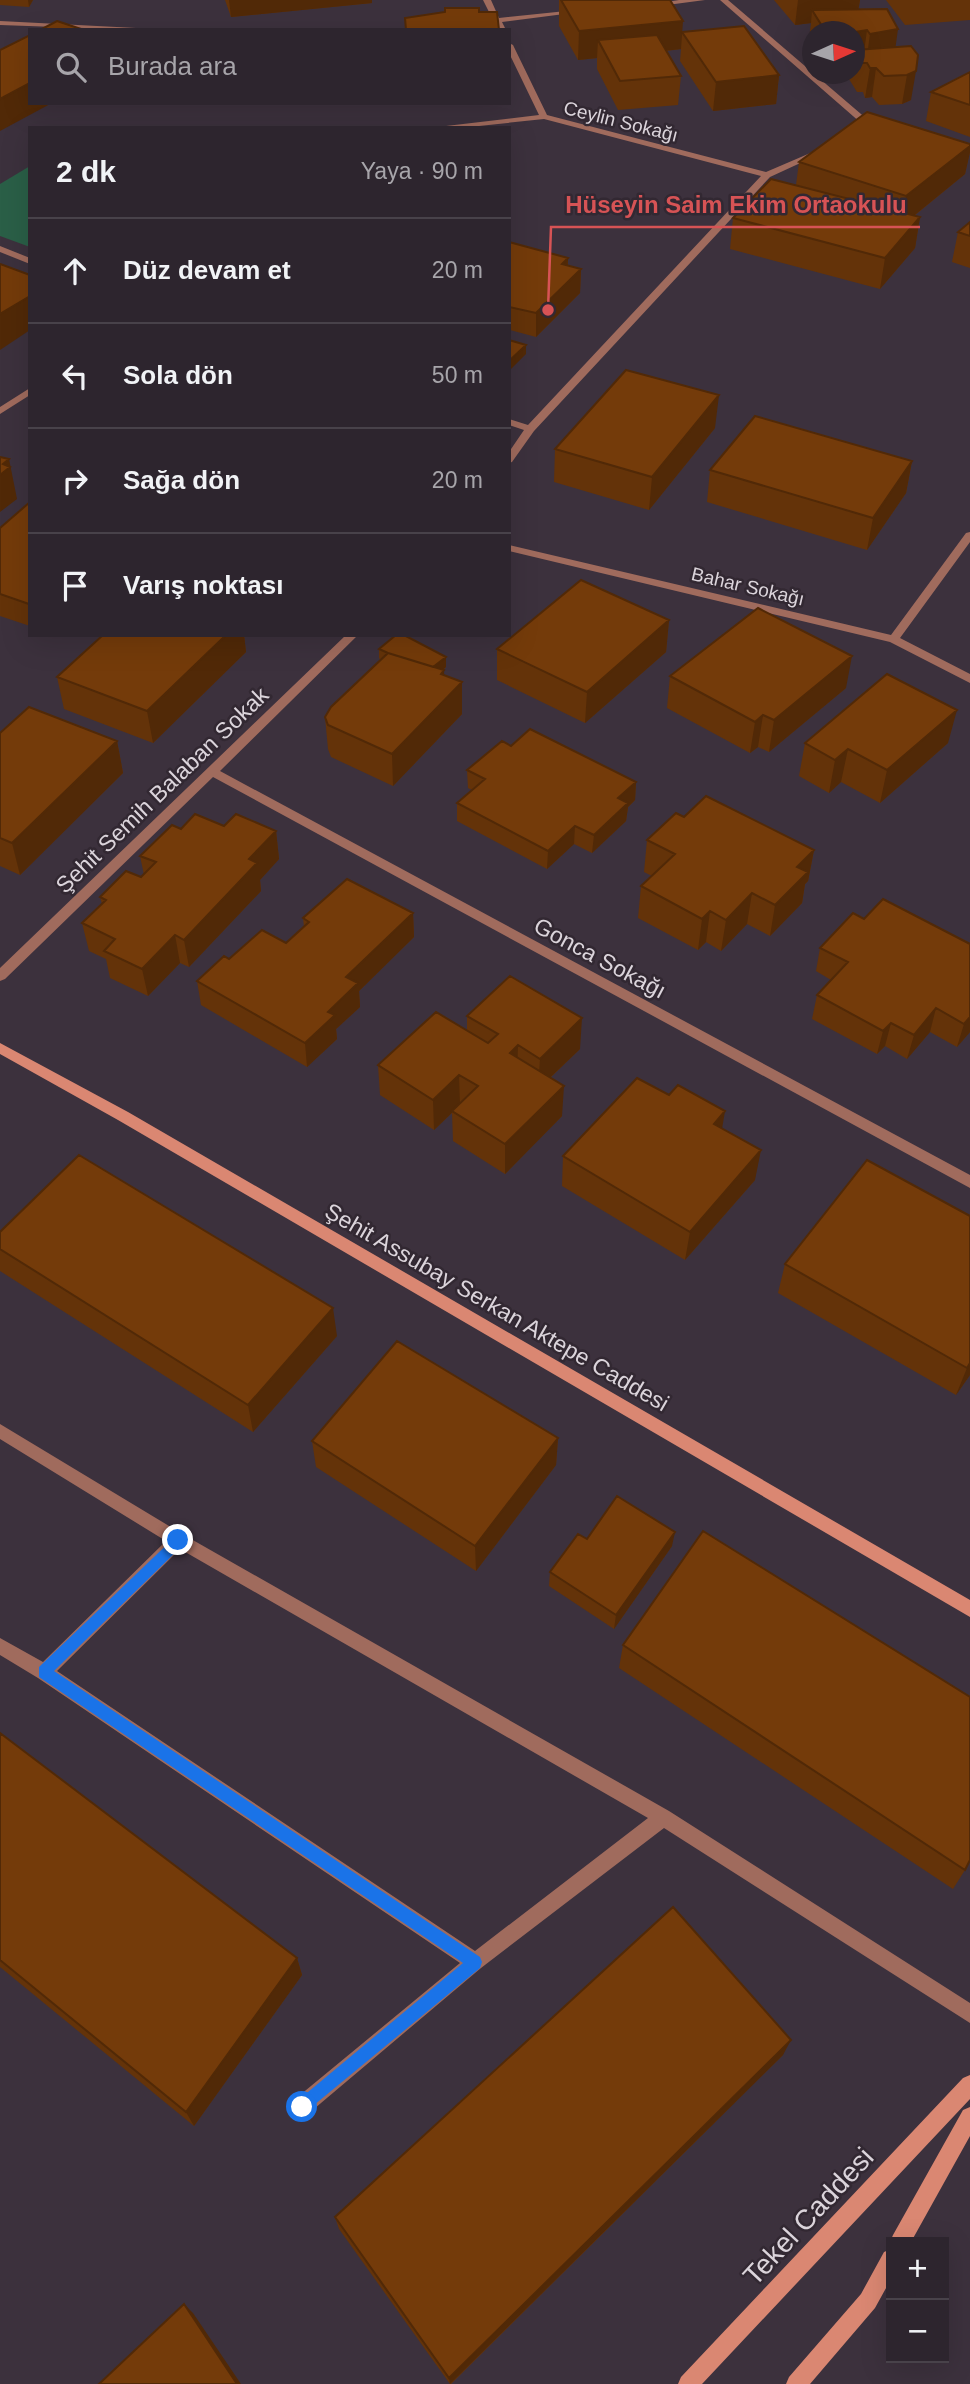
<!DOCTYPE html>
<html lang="tr">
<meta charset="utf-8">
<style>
:root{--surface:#2d252e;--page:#39313a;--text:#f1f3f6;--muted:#a7a5aa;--line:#48424a}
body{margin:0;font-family:Arial,sans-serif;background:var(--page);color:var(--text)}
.controls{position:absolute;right:21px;bottom:21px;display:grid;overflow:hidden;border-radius:0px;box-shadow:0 7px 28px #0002}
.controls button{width:63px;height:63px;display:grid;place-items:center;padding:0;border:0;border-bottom:2px solid var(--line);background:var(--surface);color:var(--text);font:35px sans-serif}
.compass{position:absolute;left:802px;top:21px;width:63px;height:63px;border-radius:50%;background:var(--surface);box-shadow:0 7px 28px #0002;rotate:87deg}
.stop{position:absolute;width:21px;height:21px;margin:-16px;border:5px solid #1a73e8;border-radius:50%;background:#fff}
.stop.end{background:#1a73e8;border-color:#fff;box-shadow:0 2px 7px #0008}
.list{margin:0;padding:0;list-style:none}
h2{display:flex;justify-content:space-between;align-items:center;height:91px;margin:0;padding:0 28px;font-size:30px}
h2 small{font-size:23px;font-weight:400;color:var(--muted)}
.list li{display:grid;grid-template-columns:46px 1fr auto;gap:21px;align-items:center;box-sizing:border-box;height:105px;padding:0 28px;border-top:2px solid var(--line)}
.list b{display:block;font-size:26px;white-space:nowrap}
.list em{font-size:23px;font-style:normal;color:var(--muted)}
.icon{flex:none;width:38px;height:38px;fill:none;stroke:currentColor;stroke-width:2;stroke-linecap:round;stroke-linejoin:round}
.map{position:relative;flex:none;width:970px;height:2384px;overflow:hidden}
.search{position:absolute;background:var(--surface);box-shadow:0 7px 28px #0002;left:28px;top:28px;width:483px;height:77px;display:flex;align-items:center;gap:18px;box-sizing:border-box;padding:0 24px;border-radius:0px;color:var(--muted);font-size:26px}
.panel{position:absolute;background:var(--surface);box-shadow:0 7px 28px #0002;left:28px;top:126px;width:483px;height:511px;border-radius:0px}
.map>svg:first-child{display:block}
</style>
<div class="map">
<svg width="970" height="2384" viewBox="0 0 970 2384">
<rect width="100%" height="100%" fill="#3c313d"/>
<path fill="#2a5f47" d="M30 166V247L0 236V184Z"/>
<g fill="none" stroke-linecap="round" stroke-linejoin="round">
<path fill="#a06b5d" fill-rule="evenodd" d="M0 1424 184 1535 669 1811 970 2003V2023L664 1828 481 1968 308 2114 301 2117 294 2114 291 2107 294 2100 460 1963 38 1678 0 1655V1638L43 1662 166 1541 0 1439ZM180 1549 648 1818 475 1951 57 1671Z"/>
<path fill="#a06b5d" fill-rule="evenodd" d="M483 0H491L499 18 576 10 580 12 502 22 506 30H498L495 23 478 24 474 22 492 18Z
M679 0H705L652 7 648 5Z
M720 0H728L875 126V130H869Z
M0 21 136 28 140 30 0 25Z
M509 43 513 45 547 115 766 172 815 151 822 153 770 177 534 431 512 462 509 463V452L524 430 509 425V419L528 425 761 176 544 119 460 128H429L539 115 509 53Z
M0 246 30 258V264L0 252Z
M30 388V395L0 414V407Z
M970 532V542L900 638 970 674V683L890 642 509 551V545L891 635 966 533Z
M346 635H358L220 771 970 1175V1188L213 777 5 979 0 981V968Z"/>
<path fill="#da8772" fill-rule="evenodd" d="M0 1043 128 1112 970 1600V1617L118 1120 0 1054Z
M970 2075V2099L702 2384H678L681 2377 963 2078Z
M970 2107V2136L911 2242H891V2245L890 2242 893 2235 963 2110Z
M891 2249V2279L875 2308 810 2384H786L789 2377 861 2294 884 2252Z"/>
</g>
<path fill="#643309" d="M0 0H33L29 7 0 5Z
M225 0H372V3L231 17Z
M559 0H670L682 32 779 75 776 104 713 111 680 61 681 49 666 51 681 76 678 105 618 110 597 69V58L578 60 559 26Z
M774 0H860L858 10 896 47 911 46V100L902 104 879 105 872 97 865 98 863 92H857L849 79 850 74H855V32H813V45L809 39 811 23 795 25Z
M886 0H970V20L905 25Z
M970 72V137L926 121 931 92Z
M970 144V152L965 174 914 216 920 217 915 248 880 289 730 249 733 218 796 185 799 162Z
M970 222V268L952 262 958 232Z
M509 242 568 258V266L581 269 580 293 536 337 510 330Z
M715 428 649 510 554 482 555 449Z
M912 461 906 493 867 550 707 502 710 470Z
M30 502V626L0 616V528Z
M669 620 666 652 585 723 497 680V649Z
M103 635H244L246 652 153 743 64 709 57 677Z
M379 649 446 657V667L443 670H444V675L462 714 393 786 331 757 328 749 325 717 381 660 379 658Z
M670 676 846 688 769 752 758 747 750 753 667 708Z
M0 733 117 741 123 773 20 875 0 866Z
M805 743H948L880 803 841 782 829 793 799 776Z
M511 746 636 782 635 800 628 807 626 821 592 853 574 844 547 869 457 821V803L472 790 468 788 467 770Z
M684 817 814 850 808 881 805 884 802 903 770 936 747 924 721 951 706 942 698 950 638 918 641 886 652 876 644 872 647 840Z
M224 826 276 831 279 859 260 880 261 891 189 967 180 963 148 996 110 978 106 959 89 951 82 923 102 904 100 897 141 877 144 875 140 856 181 829Z
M413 913 414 937 359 991 360 1007 336 1029 337 1039 307 1067 201 1005 197 981 229 959 286 943 304 927 303 918Z
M864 919 970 944V1032L957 1047 930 1032 907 1059 885 1046 877 1054 812 1019 817 995 831 980 816 971 820 948Z
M467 1016 580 1049 550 1078 562 1116 505 1174 453 1141 452 1113 434 1130 380 1095 378 1065 467 1031Z
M722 1128 755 1180 685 1260 562 1186 563 1156Z
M970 1216V1375L956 1395 778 1293 785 1264Z
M0 1232 337 1336 253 1432 0 1271Z
M558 1438 556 1465 476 1571 316 1467 312 1441Z
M587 1539 672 1546 614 1629 549 1586 550 1572Z
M623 1645 965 1870 953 1889 619 1668Z
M0 1733 297 1958 302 1975 194 2126 0 1967Z
M783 2055 451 2384H450L339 2229 335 2217Z"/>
<path fill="#512907" d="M28 0H33L29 7Z
M229 0H372V3L231 17Z
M798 0H860L857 18 812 10 811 23 795 25Z
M683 21 681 49 607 57 598 40 597 58 578 60 579 31Z
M822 26H831L830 32H822Z
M898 29 894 58 866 63 870 34Z
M867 30 863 59 855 52V32Z
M870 68H876L872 97 865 98Z
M916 71 911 100 902 104 907 75Z
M779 75 776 104 713 111 716 82Z
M30 83V103H52L0 131V99Z
M970 146V152L965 174 900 227 906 196Z
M920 217 915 248 880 289 885 258Z
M568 258 567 282 562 264Z
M581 269 580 293 536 337V313Z
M30 296V330L0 350V314Z
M526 345V354L509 371V361Z
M719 395 715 428 649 510 652 477Z
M9 459 17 499 0 512V475L3 464Z
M912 461 906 493 867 550 873 518Z
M669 620 666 652 585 723 587 692Z
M226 635H244L246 652 153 743 147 711Z
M852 656 846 688 769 752 774 720Z
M446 657V667L425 683V673Z
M444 670 445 699 462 682V714L393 786 392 754Z
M957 710 948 743 880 803 887 770Z
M763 715 758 747 750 753 755 722Z
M117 741 123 773 20 875 12 843Z
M848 749 841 782 829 793 835 760Z
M636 782 635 800 628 807 626 821 592 853 594 835 618 798Z
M575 826 574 844 547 869 548 851Z
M276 831 279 859 260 880 261 891 189 967 184 940 249 859Z
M814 850 808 881 805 884 802 903 770 936 775 905 797 867Z
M752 893 747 924 721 951 726 920Z
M710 911 706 942 698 950 702 919Z
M413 913 414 937 359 991 360 1007 336 1029 337 1039 307 1067 305 1043 328 1012 346 977Z
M175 935 180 963 148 996 142 969Z
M936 1008 930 1032 907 1059 914 1035Z
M970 1017V1032L957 1047 964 1024Z
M582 1018 580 1049 538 1089 540 1059Z
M891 1023 885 1046 877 1054 883 1031Z
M518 1045 517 1076 510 1053Z
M459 1075 460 1105 434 1130 433 1100Z
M564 1086 562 1116 505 1174V1144Z
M725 1111 720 1141 714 1124Z
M761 1150 755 1180 685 1260 690 1232Z
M333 1308 337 1336 253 1432 248 1405Z
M970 1363V1375L956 1395 967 1368Z
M558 1438 556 1465 476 1571 475 1546Z
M675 1532 672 1546 614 1629 616 1615Z
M297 1958 302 1975 194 2126 186 2112Z
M791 2040 783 2055 450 2384 449 2378Z
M184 2304 193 2313 241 2384H237Z"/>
<path fill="#743b0a" stroke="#512907" stroke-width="2" d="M561 0H670L683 21 579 31Z
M445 8H479V12H497L499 30H406L405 18 445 12Z
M887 9 898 29 870 34 867 30 855 32H834L831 26H822L812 10Z
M57 21 84 30H40Z
M744 26 779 75 716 82 682 32Z
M30 35V83L0 99V50Z
M657 35 681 76 620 81 598 40Z
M911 46 918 55 916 71 907 75 884 76 876 68H870L867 63H861L855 52V50Z
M970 72V105L931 92Z
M867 112 970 144V146L906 196 799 162Z
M771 179 920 217 885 258 733 218Z
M970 222V236L958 232Z
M509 242 568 258 562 264 581 269 536 313 509 307Z
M0 264 30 275V296L0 314Z
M509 340 526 345 509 361Z
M626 370 719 395 652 477 555 449Z
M755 416 912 461 873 518 710 470Z
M0 457 9 459 3 464 10 467 0 475Z
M30 502V603L29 604 0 594V528Z
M581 580 669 620 587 692 497 649Z
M758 608 852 656 774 720 763 715 755 722 670 676Z
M103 635H226L147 711 57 677Z
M396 635H404L446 657 433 667 388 653 379 649Z
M388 653 444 670 441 674 462 682 392 754 328 725 325 717 331 707Z
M887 674 957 710 887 770 848 749 835 760 805 743Z
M29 707 117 741 12 843 0 838V733Z
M530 729 636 782 618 798 628 803 594 835 575 826 548 851 457 803 485 779 467 770 502 741 511 746Z
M706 796 814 850 797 867 808 872 775 905 752 893 726 920 710 911 702 919 641 886 675 854 647 840 676 813 684 817Z
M195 814 224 826 236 814 276 831 249 859 257 863 184 940 175 935 142 969 104 951 115 939 82 923 106 900 100 897 126 871 141 877 156 862 140 856 172 825 181 829Z
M347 879 413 913 346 977 358 983 328 1012 335 1015 305 1043 197 981 224 956 229 959 262 930 286 943 309 922 303 918Z
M883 899 970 944V1017L964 1024 936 1008 914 1035 891 1023 883 1031 817 995 848 962 820 948 853 913 864 919Z
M510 976 582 1018 540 1059 518 1045 510 1053 564 1086 505 1144 452 1111 478 1086 459 1075 433 1100 378 1065 436 1012 488 1043 498 1034 467 1016Z
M637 1078 669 1095 678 1085 725 1111 714 1124 761 1150 690 1232 563 1156Z
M79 1155 333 1308 248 1405 0 1249V1232Z
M867 1160 970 1216V1363L967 1368 785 1264Z
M397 1341 558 1438 475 1546 312 1441Z
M617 1496 675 1532 616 1615 550 1572 578 1534 587 1539Z
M703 1531 970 1697V1860L965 1870 623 1645Z
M0 1733 297 1958 186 2112 0 1960Z
M673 1907 791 2040 449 2378 335 2217Z
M184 2304 237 2384H99Z"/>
<path fill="#1a73e8" d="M178 1534 185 1540 183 1545 54 1671 480 1957 482 1962 480 1968 302 2115 294 2107 296 2102 463 1963 39 1677V1667Z"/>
<g text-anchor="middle" stroke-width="5" stroke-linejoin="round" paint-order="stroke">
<g font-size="19" fill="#dbd4db" stroke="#322832">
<text transform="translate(621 121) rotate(14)" y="7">Ceylin Sokağı</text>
<text transform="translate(748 586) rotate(13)" y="7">Bahar Sokağı</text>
</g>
<g font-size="23" fill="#dbd4db" stroke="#322832">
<text transform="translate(162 790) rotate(-44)" y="8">Şehit Semih Balaban Sokak</text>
<text transform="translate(600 958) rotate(28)" y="8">Gonca Sokağı</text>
<text transform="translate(497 1307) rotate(30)" y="8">Şehit Assubay Serkan Aktepe Caddesi</text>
</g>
<g font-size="28" fill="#dbd4db" stroke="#322832">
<text transform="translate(808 2216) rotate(-47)" y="10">Tekel Caddesi</text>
</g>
</g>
<path fill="none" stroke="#d75355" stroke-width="2.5" d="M548 310L551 227H920"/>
<circle fill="#d75355" stroke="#322832" stroke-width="2.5" cx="548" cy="310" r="7"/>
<g font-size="24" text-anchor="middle" font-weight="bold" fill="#d75355" stroke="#322832" stroke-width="5" stroke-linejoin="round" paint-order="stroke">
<text x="736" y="213">Hüseyin Saim Ekim Ortaokulu</text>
</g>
</svg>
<div class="controls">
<button>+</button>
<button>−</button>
</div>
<svg class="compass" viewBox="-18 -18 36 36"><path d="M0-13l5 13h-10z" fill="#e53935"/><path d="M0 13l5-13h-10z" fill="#a7a5aa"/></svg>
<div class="stop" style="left:302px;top:2107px"></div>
<div class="stop end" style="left:178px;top:1540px"></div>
<div class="search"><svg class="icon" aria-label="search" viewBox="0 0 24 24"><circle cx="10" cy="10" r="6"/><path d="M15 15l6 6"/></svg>Burada ara</div>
<section class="panel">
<h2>2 dk<small>Yaya · 90 m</small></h2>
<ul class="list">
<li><svg class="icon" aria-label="ahead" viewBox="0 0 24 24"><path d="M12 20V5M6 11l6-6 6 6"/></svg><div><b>Düz devam et</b></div><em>20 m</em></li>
<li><svg class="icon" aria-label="left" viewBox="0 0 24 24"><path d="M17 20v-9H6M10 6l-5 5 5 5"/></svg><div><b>Sola dön</b></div><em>50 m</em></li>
<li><svg class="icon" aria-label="right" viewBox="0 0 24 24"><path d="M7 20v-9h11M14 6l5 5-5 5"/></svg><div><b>Sağa dön</b></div><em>20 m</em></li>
<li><svg class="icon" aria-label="arrive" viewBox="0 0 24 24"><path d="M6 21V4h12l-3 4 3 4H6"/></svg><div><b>Varış noktası</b></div></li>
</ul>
</section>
</div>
